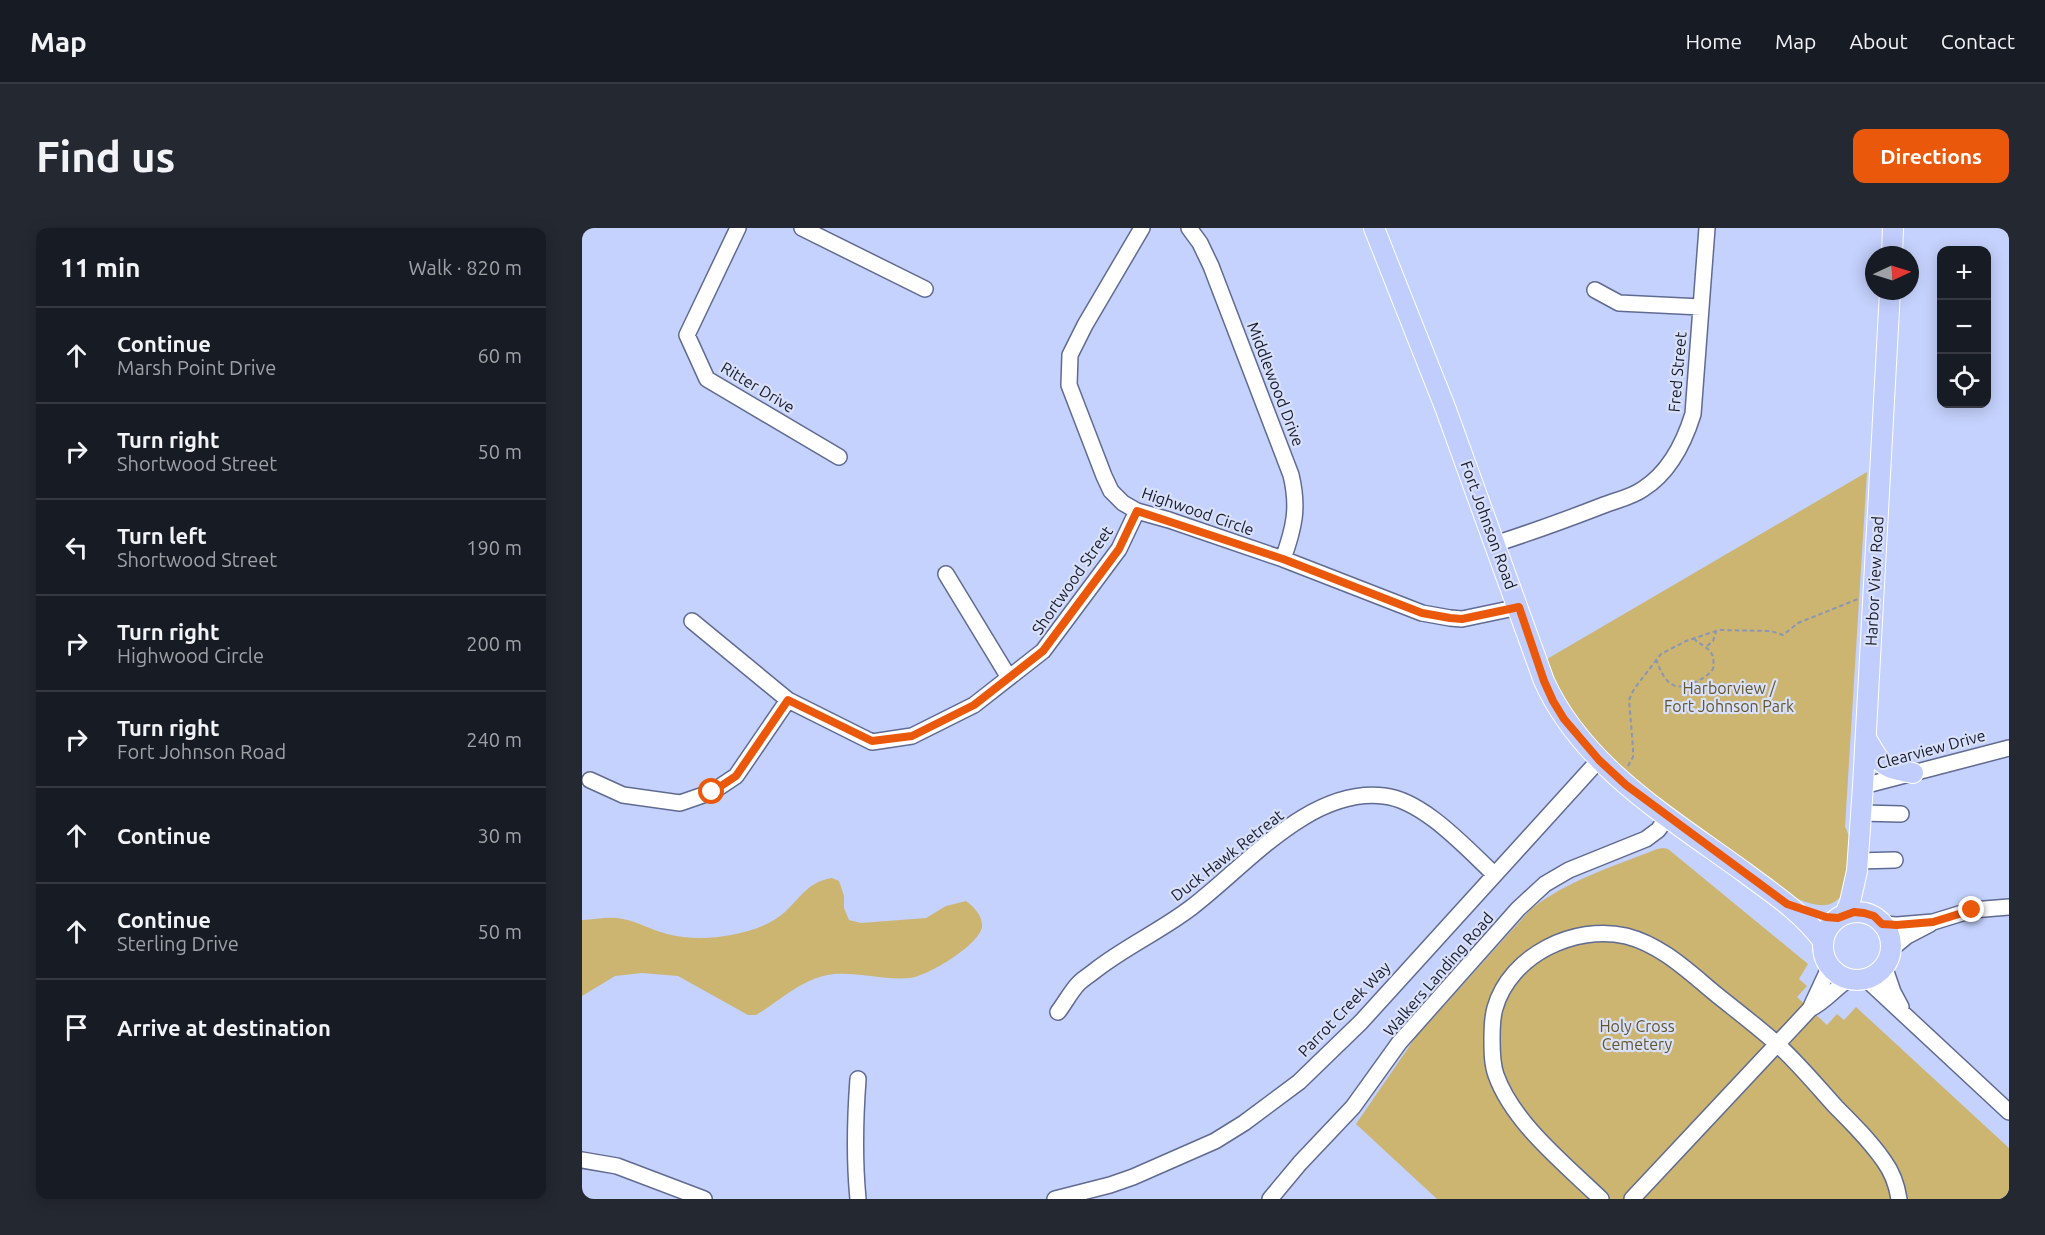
<!DOCTYPE html>
<meta charset="utf-8">
<style>
:root{--surface:#171b24;--page:#242831;--text:#f1f3f6;--muted:#9ea1a6;--line:#363941;--accent:#ea580c}
body{margin:0;font-family:Ubuntu,sans-serif;background:var(--page);color:var(--text)}
.controls{position:absolute;right:18px;top:18px;display:grid;overflow:hidden;border-radius:12px;box-shadow:0 3px 15px #0003}
.controls button{width:54px;height:54px;display:grid;place-items:center;padding:0;border:0;border-bottom:2px solid var(--line);background:var(--surface);color:var(--text);font:30px sans-serif}
.compass{position:absolute;left:1283px;top:18px;width:54px;height:54px;border-radius:50%;background:var(--surface);box-shadow:0 3px 15px #0003;rotate:86deg}
.stop{position:absolute;width:18px;height:18px;margin:-14px;border:4px solid #ea580c;border-radius:50%;background:#fff}
.stop.end{background:#ea580c;border-color:#fff;box-shadow:0 2px 6px #0008}
.list{margin:0;padding:0;list-style:none}
h2{display:flex;justify-content:space-between;align-items:center;height:78px;margin:0;padding:0 24px;font-size:26px}
h2 small{font-size:20px;font-weight:400;color:var(--muted)}
.list li{display:grid;grid-template-columns:39px 1fr auto;gap:18px;align-items:center;box-sizing:border-box;height:96px;padding:0 24px;border-top:2px solid var(--line)}
.list b{display:block;font-size:22px;white-space:nowrap}
.list p{margin:0;font-size:20px;white-space:nowrap;color:var(--muted)}
.list em{font-size:20px;font-style:normal;color:var(--muted)}
.icon{flex:none;width:33px;height:33px;fill:none;stroke:currentColor;stroke-width:2;stroke-linecap:round;stroke-linejoin:round}
.map{position:relative;flex:none;width:1427px;height:971px;overflow:hidden;border-radius:12px}
header{display:flex;align-items:center;gap:36px;box-sizing:border-box;height:84px;padding:0 30px;background:var(--surface);border-bottom:2px solid var(--line)}
header strong{font-size:28px}
nav{display:flex;gap:33px;margin-inline-start:auto;font-size:21px}
.intro{display:flex;align-items:center;justify-content:space-between;box-sizing:border-box;height:144px;padding:0 36px}
h1{margin:0;font-size:42px}
.button{padding:15px 27px;border-radius:12px;background:var(--accent);color:#fff;font-size:21px;font-weight:700}
main{display:flex;gap:36px;padding:0 36px}
aside{flex:1;background:var(--surface);border-radius:12px;box-shadow:0 3px 15px #0003}
.map>svg:first-child{display:block}
</style>
<header>
<strong>Map</strong>
<nav><a>Home</a><a>Map</a><a>About</a><a>Contact</a></nav>
</header>
<div class="intro"><h1>Find us</h1><a class="button">Directions</a></div>
<main>
<aside>
<h2>11 min<small>Walk · 820 m</small></h2>
<ul class="list">
<li><svg class="icon" aria-label="ahead" viewBox="0 0 24 24"><path d="M12 20V5M6 11l6-6 6 6"/></svg><div><b>Continue</b><p>Marsh Point Drive</p></div><em>60 m</em></li>
<li><svg class="icon" aria-label="right" viewBox="0 0 24 24"><path d="M7 20v-9h11M14 6l5 5-5 5"/></svg><div><b>Turn right</b><p>Shortwood Street</p></div><em>50 m</em></li>
<li><svg class="icon" aria-label="left" viewBox="0 0 24 24"><path d="M17 20v-9H6M10 6l-5 5 5 5"/></svg><div><b>Turn left</b><p>Shortwood Street</p></div><em>190 m</em></li>
<li><svg class="icon" aria-label="right" viewBox="0 0 24 24"><path d="M7 20v-9h11M14 6l5 5-5 5"/></svg><div><b>Turn right</b><p>Highwood Circle</p></div><em>200 m</em></li>
<li><svg class="icon" aria-label="right" viewBox="0 0 24 24"><path d="M7 20v-9h11M14 6l5 5-5 5"/></svg><div><b>Turn right</b><p>Fort Johnson Road</p></div><em>240 m</em></li>
<li><svg class="icon" aria-label="ahead" viewBox="0 0 24 24"><path d="M12 20V5M6 11l6-6 6 6"/></svg><div><b>Continue</b></div><em>30 m</em></li>
<li><svg class="icon" aria-label="ahead" viewBox="0 0 24 24"><path d="M12 20V5M6 11l6-6 6 6"/></svg><div><b>Continue</b><p>Sterling Drive</p></div><em>50 m</em></li>
<li><svg class="icon" aria-label="arrive" viewBox="0 0 24 24"><path d="M6 21V4h12l-3 4 3 4H6"/></svg><div><b>Arrive at destination</b></div></li>
</ul>
</aside>
<div class="map">
<svg width="1427" height="971" viewBox="0 0 1427 971">
<rect width="100%" height="100%" fill="#c5d2fd"/>
<path fill="#cbb571" d="M1285 244 1263 599C1270 611 1268 621 1267 635 1266 644 1267 655 1262 663 1247 693 1210 668 1191 657L1051 551 1022 525 998 498 978 464 965 431Z
M1081 620 1086 621 1226 736 1217 751 1225 758 1215 769 1245 797 1255 786 1262 792 1274 779 1427 920V971H855L774 896 833 810 949 681C986 652 1033 638 1075 621Z
M250 650 257 653 262 668V680L267 692 279 695 344 690 364 678 384 673C392 679 401 688 400 699 397 717 346 748 328 750 300 753 267 741 241 748 215 755 196 774 174 787H166L96 748 60 745 33 748 0 768V692C14 691 28 688 41 691 56 694 70 702 85 706 105 711 128 711 149 707 169 703 188 697 203 684 220 668 226 654 250 650Z"/>
<g fill="none" stroke-linecap="round" stroke-linejoin="round">
<defs>
<path id="minor" d="M156 0 105 107 125 151 257 229
M220 0 343 61
M560 0 503 97 488 127 487 157 522 248 529 263 541 275 555 283 587 292 701 331 840 385 868 390 880 391 937 379
M607 0 618 15 629 38 709 247C717 280 712 300 701 331
M1013 62 1037 75 1119 79
M913 316C950 304 986 291 1022 277 1035 272 1050 269 1061 261 1088 244 1102 215 1111 186L1125 0
M364 346 426 448
M110 393 206 472 290 514 330 508 392 477 461 423 537 321 555 283
M8 552 41 567 98 575 130 564 154 548 206 472
M1281 558 1427 520
M1279 585 1319 586
M1275 633 1313 632
M1300 696 1315 697 1351 694 1390 682 1427 679
M1308 722 1325 708 1348 696
M1302 738 1311 764 1319 779
M1283 750 1427 884
M1228 781 1248 738
M476 784C483 775 489 763 497 755 502 750 509 746 515 741 545 718 580 702 610 679 664 638 728 559 802 568 841 572 884 620 912 646
M276 851C273 892 272 930 276 971
M0 932 35 938 122 971
M473 971 528 957 551 949 633 913 662 895 717 854 779 794 1017 532
M688 971 718 935 771 879 817 815 936 681 963 656 987 642 1064 611 1076 602 1086 589
M1019 971C983 936 931 895 914 847 910 836 910 823 910 811 910 801 910 790 913 780 928 727 993 696 1044 708 1080 717 1108 745 1135 767 1155 783 1176 799 1195 816 1216 835 1235 858 1254 879 1271 896 1288 913 1302 933 1310 944 1315 958 1317 971
M1050 971 1228 781C1244 773 1252 761 1267 751"/>
<path id="major" d="M792 0 863 179 962 453C1001 539 1088 590 1162 644 1190 665 1220 684 1241 713
M1310 27 1311 0
M1284 510C1300 538 1299 539 1331 545
M1241 718a34 34 0 1 1 68 0a34 34 0 1 1-68 0Z
M1263 686 1268 674 1275 643 1281 558 1308 63"/>
</defs>
<use href="#minor" stroke="#606b91" stroke-width="18"/>
<use href="#major" stroke="#fff" stroke-width="22"/>
<path stroke="#8b95b6" stroke-width="2" stroke-dasharray="4.5 3" stroke-linecap="butt" d="M1125 418 1131 413 1134 404
M1074 431C1081 450 1089 466 1112 455 1120 451 1126 448 1131 441 1134 421 1124 421 1112 411
M1046 538 1051 529V520L1047 472 1052 461 1079 426 1104 413 1137 402 1189 403 1201 407 1216 395 1276 371"/>
<use href="#minor" stroke="#fff" stroke-width="15"/>
<use href="#major" stroke="#c1cdfd" stroke-width="20"/>
</g>
<g fill="none" stroke-linecap="round" stroke-linejoin="round">
<path stroke="#ea580c" stroke-width="8" d="M130 564 154 548 206 472 290 513 330 508 392 477 461 423 537 321 555 283 701 331 840 385 868 390 880 391 937 379 962 453 971 473 982 491 1017 532 1044 557 1205 676 1244 689 1256 690 1272 684 1282 685 1292 688 1300 696 1315 697 1351 694 1390 682"/>
</g>
<g text-anchor="middle" stroke-width="4.5" stroke-linejoin="round" paint-order="stroke">
<g font-size="16" fill="#151928" stroke="#d8e0fa">
<text transform="translate(1095 144) rotate(-85)" y="6">Fred Street</text>
<text transform="translate(694 156) rotate(69)" y="6">Middlewood Drive</text>
<text transform="translate(176 159) rotate(31)" y="6">Ritter Drive</text>
<text transform="translate(616 283) rotate(19)" y="6">Highwood Circle</text>
<text transform="translate(907 297) rotate(70)" y="6">Fort Johnson Road</text>
<text transform="translate(490 352) rotate(-55)" y="6">Shortwood Street</text>
<text transform="translate(1292 353) rotate(-87)" y="6">Harbor View Road</text>
<text transform="translate(1349 521) rotate(-15)" y="6">Clearview Drive</text>
<text transform="translate(645 627) rotate(-38)" y="6">Duck Hawk Retreat</text>
<text transform="translate(856 746) rotate(-49)" y="6">Walkers Landing Road</text>
<text transform="translate(762 781) rotate(-46)" y="6">Parrot Creek Way</text>
</g>
<g font-size="16" fill="#63562b" stroke="#d8e0fa">
<text x="1147" y="466">Harborview /<tspan x="1147" dy="18">Fort Johnson Park</tspan></text>
<text x="1055" y="804">Holy Cross<tspan x="1055" dy="18">Cemetery</tspan></text>
</g>
</g>
</svg>
<div class="controls">
<button>+</button>
<button>−</button>
<button><svg class="icon" aria-label="locate" viewBox="0 0 24 24"><circle cx="12" cy="12" r="6"/><path d="M12 2v4M12 18v4M2 12h4M18 12h4"/></svg></button>
</div>
<svg class="compass" viewBox="-18 -18 36 36"><path d="M0-13l5 13h-10z" fill="#e53935"/><path d="M0 13l5-13h-10z" fill="#9ea1a6"/></svg>
<div class="stop" style="left:130px;top:564px"></div>
<div class="stop end" style="left:1390px;top:682px"></div>
</div>
</main>
